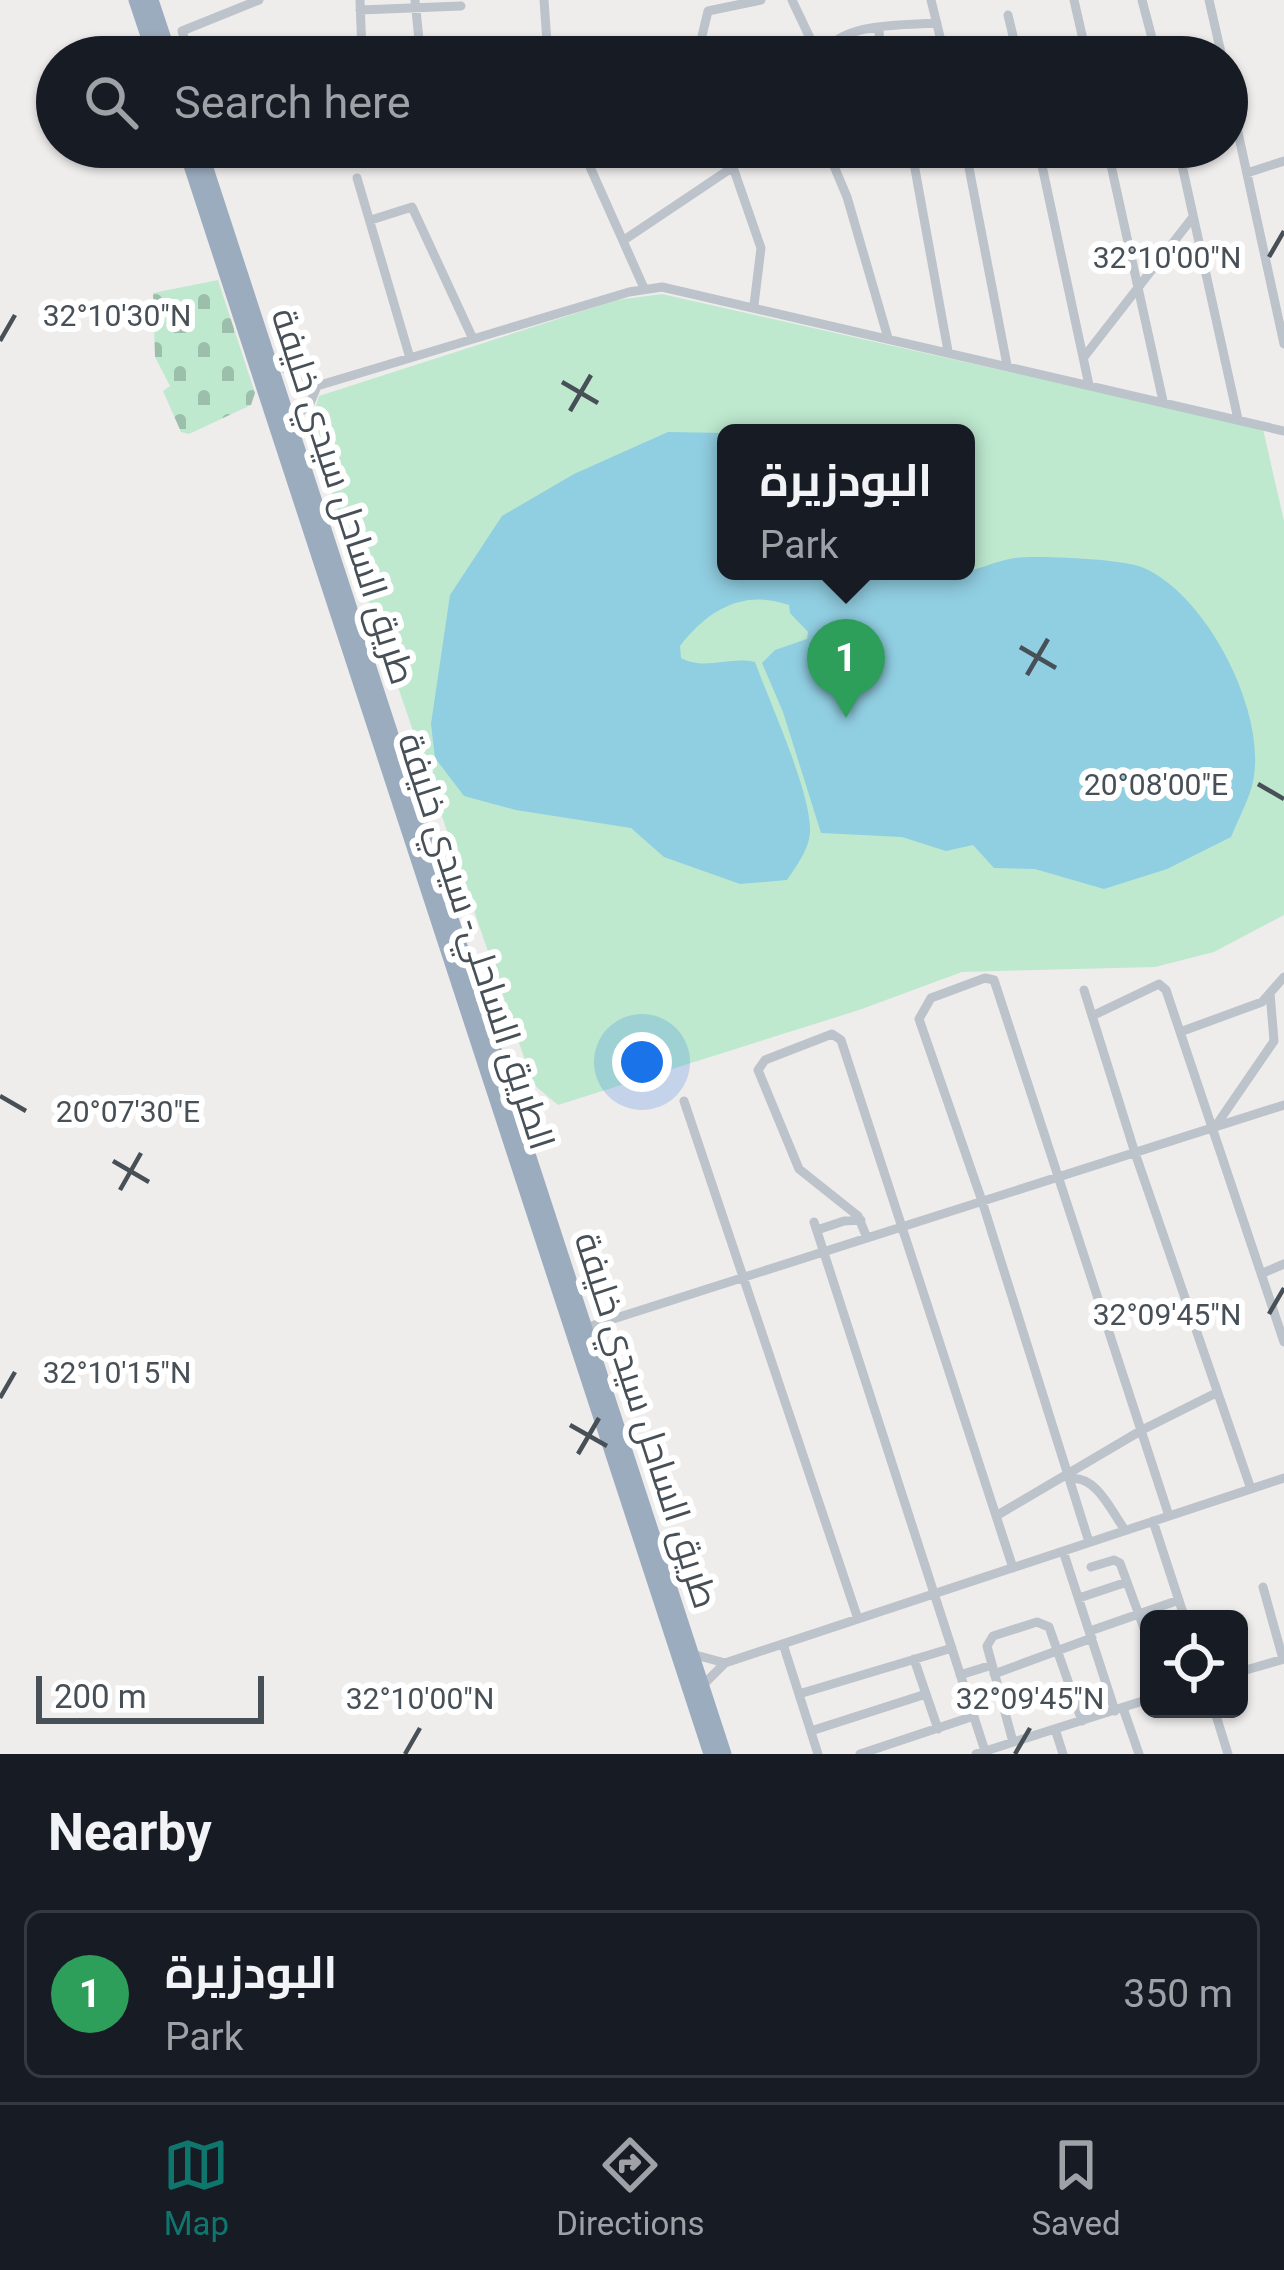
<!DOCTYPE html>
<meta charset="utf-8">
<style>
:root{--surface:#171b24;--page:#20242c;--text:#f1f3f6;--muted:#9ea1a6;--line:#363941;--accent:#0f766e}
body{margin:0;font-family:Roboto,Cairo,sans-serif;background:var(--page);color:var(--text)}
.controls{position:absolute;right:36px;bottom:36px;display:grid;overflow:hidden;border-radius:18px;box-shadow:0 3px 9px #0004}
.controls button{width:108px;height:108px;display:grid;place-items:center;padding:0;border:0;border-bottom:3px solid var(--line);background:var(--surface);color:var(--text);font:60px sans-serif}
.scale{position:absolute;left:36px;bottom:30px;width:228px;box-sizing:border-box;padding-left:12px;border:6px solid #474f57;border-top:0;font-size:33px;line-height:42px;white-space:nowrap;color:#474f57;-webkit-text-stroke:9px #fff;paint-order:stroke}
.you{position:absolute;left:642px;top:1062px;width:42px;height:42px;margin:-30px;border:9px solid #fff;border-radius:50%;background:#1a73e8;box-shadow:0 0 0 18px #1a73e833}
.badge{display:grid;place-items:center;width:78px;height:78px;border-radius:50%;background:var(--accent);color:#fff;font-size:39px;font-weight:700}
.pin{position:absolute;translate:-50% -99px;filter:drop-shadow(0 3px 6px #0008)}
.pin::after{content:'';position:absolute;top:63px;width:42px;height:36px;background:inherit;clip-path:polygon(0 0,100% 0,50% 100%)}
.popup{position:absolute;left:717px;top:424px;width:258px;height:156px;box-sizing:border-box;display:grid;place-content:center;border-radius:18px;background:var(--surface);filter:drop-shadow(0 3px 9px #0005);font-size:39px;white-space:nowrap;color:var(--muted)}
.popup b{font-size:45px;color:var(--text)}
.popup::after{content:'';position:absolute;left:50%;top:100%;margin-left:-24px;border:24px solid transparent;border-top-color:var(--surface)}
.list{margin:0;padding:0;list-style:none}
h2{display:flex;justify-content:space-between;align-items:center;height:156px;margin:0;padding:0 48px;font-size:51px}
h2 small{font-size:39px;font-weight:400;color:var(--muted)}
.list li{display:grid;grid-template-columns:78px 1fr auto;gap:36px;align-items:center;box-sizing:border-box;height:168px;margin:0 24px 24px;padding:0 24px;border:3px solid var(--line);border-radius:18px}
.list b{display:block;font-size:45px;white-space:nowrap}
.list p{margin:0;font-size:39px;white-space:nowrap;color:var(--muted)}
.list em{font-size:39px;font-style:normal;color:var(--muted)}
.icon{flex:none;width:66px;height:66px;fill:none;stroke:currentColor;stroke-width:2;stroke-linecap:round;stroke-linejoin:round}
.map{position:relative;flex:none;width:1284px;height:1754px;overflow:hidden}
.search{position:absolute;background:var(--surface);box-shadow:0 3px 9px #0004;left:36px;right:36px;top:36px;height:132px;display:flex;align-items:center;gap:30px;box-sizing:border-box;padding:0 42px;border-radius:66px;color:var(--muted);font-size:45px}
.sheet{height:348px;background:var(--surface)}
nav{display:flex;justify-content:space-around;align-items:center;box-sizing:border-box;height:168px;border-top:3px solid var(--line);background:var(--surface);font-size:33px;color:var(--muted)}
nav a{display:grid;justify-items:center;gap:6px}
nav .on{color:var(--accent)}
.map>svg:first-child{display:block}
</style>
<div class="map">
<svg width="1284" height="1754" viewBox="0 0 1284 1754">
<defs>
<pattern id="cemetery-stones" width="16" height="16" patternUnits="userSpaceOnUse" patternTransform="scale(3)"><rect width="16" height="16" fill="#bee9cf"/><path d="M2 7V4a2 2 0 0 1 4 0v3zM10 15v-3a2 2 0 0 1 4 0v3z" fill="#9cbfab"/></pattern>
</defs>
<rect width="100%" height="100%" fill="#efecec"/>
<path fill="#bee9cf" fill-rule="evenodd" d="M662 294 1263 429 1284 521V915L1214 952 1155 967 962 972 859 1010 558 1105 533 1084 310 428 319 396 617 300ZM726 433H966V571H726Z"/>
<path fill="url(#cemetery-stones)" d="M218 280 255 393 251 405 189 434 181 432 163 391 170 386 155 357 153 293Z"/>
<path fill="#90cee1" d="M668 432 726 433V571L953 574C975 572 994 561 1015 558 1037 555 1125 559 1144 568 1208 596 1270 717 1252 786 1247 803 1238 820 1231 837L1167 869 1104 889 1035 869 994 868 973 845 946 851 902 837 821 833 783 712 762 663 775 650 807 639 808 632 790 613 789 605C743 589 708 610 680 646L681 658C705 671 728 656 755 662 770 703 809 788 810 828 811 847 797 865 787 880L740 884 664 857 631 828 516 810 464 796 435 758 431 724 450 595 502 516 574 474Z"/>
<g fill="none" stroke-linecap="round" stroke-linejoin="round">
<path stroke="#bcc3ca" stroke-width="9" d="M360 0 362 53
M415 0 420 50
M544 0 548 57
M792 0 819 57
M931 0 945 57
M1074 0 1087 57
M1142 0 1157 57
M1209 0 1222 57
M360 10 461 6
M1008 15 1018 57
M879 27 880 57
M190 57 182 31 259 0
M316 57 441 48
M697 57 708 11 761 0
M822 57C837 22 903 25 937 23
M1227 82 1284 344
M618 147 591 161 590 167 644 288
M726 147 761 248 754 305
M784 147 792 155 820 148 828 152 847 197 888 338
M911 147 948 351
M965 147 1007 365
M1038 147 1089 385
M1107 147 1163 401
M1178 147 1238 419
M1247 173 1284 161
M357 178 410 358
M371 220 412 207 473 339
M624 240 733 167
M1084 357 1193 217
M271 361 317 386 629 292 662 287 1284 431
M288 420 309 406 317 386
M1084 990 1135 1153 1251 1489
M1092 1016 1159 984 1166 990 1284 1342
M1180 1032 1262 1002 1284 977
M684 1101 858 1619
M1215 1127 1274 1041 1270 993
M814 1222 985 1751
M817 1230 844 1221 861 1220
M867 1238 858 1216 799 1169 758 1070 765 1060 832 1034 841 1040 1013 1568
M1263 1273 1284 1264
M585 1328 1284 1105
M1069 1479C1096 1474 1111 1511 1125 1530
M996 1516 1142 1430 1216 1393
M1153 1521 1185 1619
M1089 1542 982 1201 919 1019 931 998 985 978 994 980 1169 1516
M1063 1551 1115 1711
M1091 1567 1114 1560 1120 1563 1149 1642
M1263 1587 1283 1659
M1079 1598 1127 1582
M1090 1631 1179 1600
M783 1644 818 1754
M692 1654 725 1663
M914 1659 938 1729
M1239 1672 1284 1659
M994 1674 1092 1638
M960 1675 992 1665
M702 1686 725 1663 1284 1478
M799 1694 952 1648
M1004 1708 1070 1687
M1123 1708 1139 1754
M1214 1709 1228 1754
M1055 1729 1063 1754
M811 1731 926 1694
M1013 1742 987 1646 993 1636 1037 1622 1049 1627 1082 1721
M860 1754 974 1716
M976 1754 1149 1699"/>
<path stroke="#9cacbf" stroke-width="15" d="M136 0 155 57
M151 0 170 57
M185 147 711 1754
M199 147 724 1754"/>
</g>
<path fill="none" stroke="#474f57" stroke-width="4.5" d="M1269 257 1284 231M0 341 15 315M562 382 598 403M570 411 591 375M1020 647 1056 668M1027 675 1048 639M1258 784 1284 799M0 1096 26 1111M113 1161 149 1182M120 1190 141 1153M1269 1314 1284 1288M0 1398 15 1372M570 1425 607 1446M578 1454 599 1418M405 1754 420 1728M1015 1754 1030 1728"/>
<g text-anchor="middle" stroke-width="12" stroke-linejoin="round" paint-order="stroke">
<g font-size="36" fill="#474f57" stroke="#fff">
<text transform="translate(344 496) rotate(72)" y="13">طريق الساحل سيدي خليفة</text>
<text transform="translate(477 941) rotate(72)" y="13">الطريق الساحلي- سيدي خليفة</text>
<text transform="translate(647 1420) rotate(72)" y="13">طريق الساحل سيدي خليفة</text>
</g>
</g>
<g font-size="30" text-anchor="middle" fill="#474f57" stroke="#fff" stroke-width="12" stroke-linejoin="round" paint-order="stroke">
<text x="1167" y="268">32°10'00"N</text>
<text x="117" y="326">32°10'30"N</text>
<text x="1156" y="795">20°08'00"E</text>
<text x="128" y="1122">20°07'30"E</text>
<text x="1167" y="1325">32°09'45"N</text>
<text x="117" y="1383">32°10'15"N</text>
<text x="420" y="1709">32°10'00"N</text>
<text x="1030" y="1709">32°09'45"N</text>
</g>
</svg>
<div class="controls">
<button><svg class="icon" aria-label="locate" viewBox="0 0 24 24"><circle cx="12" cy="12" r="6"/><path d="M12 2v4M12 18v4M2 12h4M18 12h4"/></svg></button>
</div>
<div class="scale">200 m</div>
<div class="you"></div>
<div class="pin badge" style="left:846px;top:718px;background:#2e9e5b">1</div>
<div class="popup"><b>البودزيرة</b>Park</div>
<div class="search"><svg class="icon" aria-label="search" viewBox="0 0 24 24"><circle cx="10" cy="10" r="6"/><path d="M15 15l6 6"/></svg>Search here</div>
</div>
<section class="sheet">
<h2>Nearby<small></small></h2>
<ul class="list">
<li><span class="badge" style="background:#2e9e5b">1</span><div><b>البودزيرة</b><p>Park</p></div><em>350 m</em></li>
</ul>
</section>
<nav>
<a class="on"><svg class="icon" aria-label="map" viewBox="0 0 24 24"><path d="M3 6l6-2 6 2 6-2v14l-6 2-6-2-6 2zM9 4v14M15 6v14"/></svg>Map</a>
<a><svg class="icon" aria-label="directions" viewBox="0 0 24 24"><path d="M12 3l9 9-9 9-9-9zM9 14v-3h6M13 9l2 2-2 2"/></svg>Directions</a>
<a><svg class="icon" aria-label="saved" viewBox="0 0 24 24"><path d="M7 4h10v16l-5-4-5 4z"/></svg>Saved</a>
</nav>
